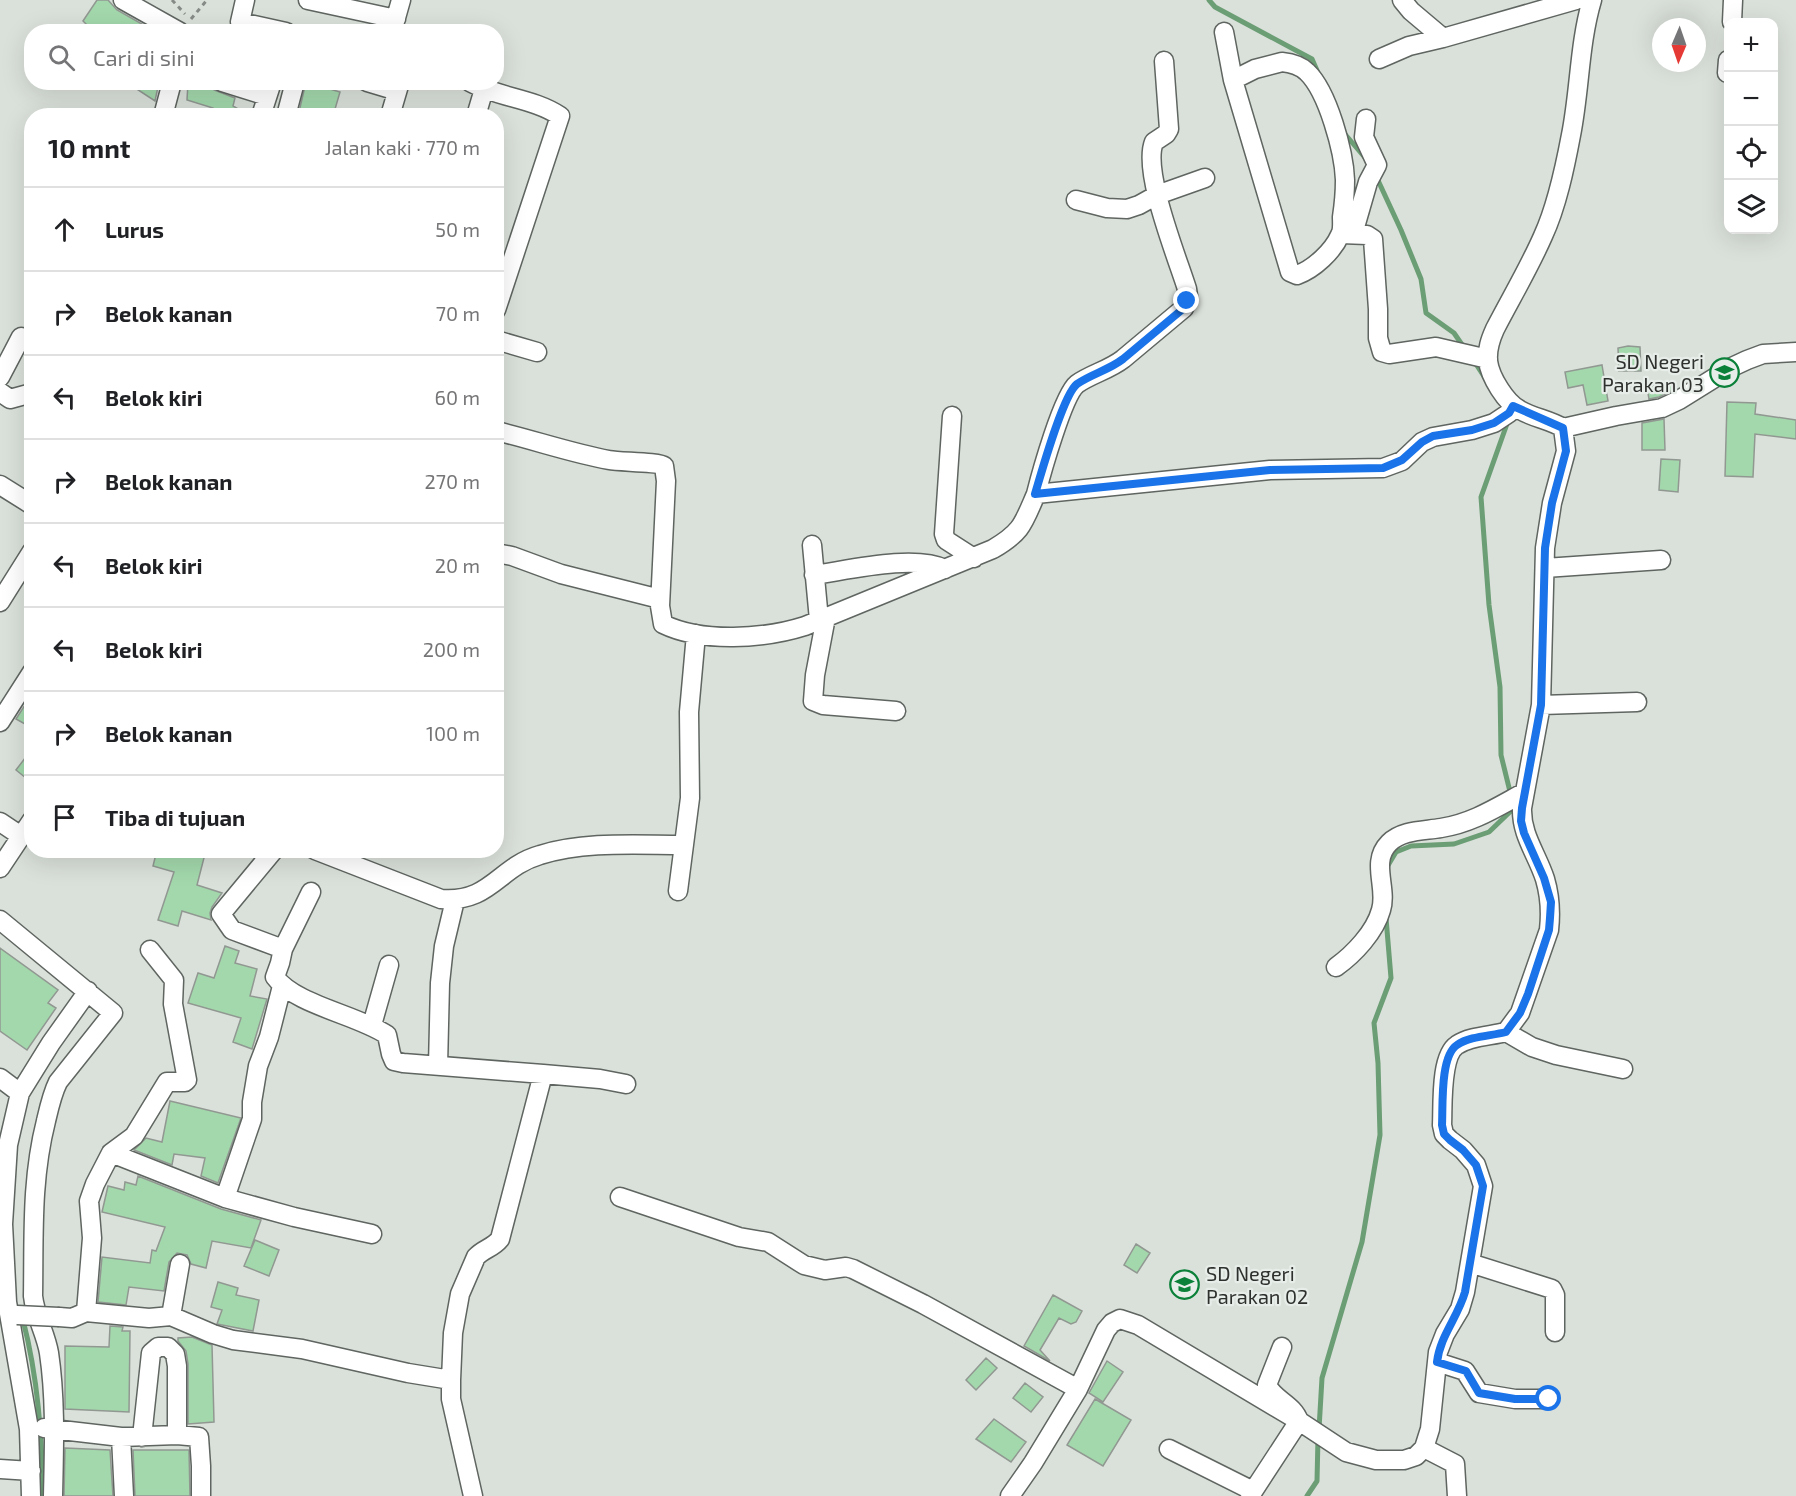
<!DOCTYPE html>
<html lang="id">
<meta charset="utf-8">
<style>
:root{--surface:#fff;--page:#f6f6f6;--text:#202124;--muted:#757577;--line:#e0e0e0}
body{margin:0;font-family:"Exo 2",sans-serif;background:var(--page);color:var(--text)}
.controls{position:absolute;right:18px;top:18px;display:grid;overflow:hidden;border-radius:12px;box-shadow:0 6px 24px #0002}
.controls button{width:54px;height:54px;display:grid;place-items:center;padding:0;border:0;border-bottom:2px solid var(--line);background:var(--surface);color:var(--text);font:30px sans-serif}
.compass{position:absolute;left:1652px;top:18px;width:54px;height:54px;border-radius:50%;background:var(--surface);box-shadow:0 6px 24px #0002;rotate:182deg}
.stop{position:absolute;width:18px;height:18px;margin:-14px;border:4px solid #1a73e8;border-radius:50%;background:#fff}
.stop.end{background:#1a73e8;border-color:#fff;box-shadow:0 2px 6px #0008}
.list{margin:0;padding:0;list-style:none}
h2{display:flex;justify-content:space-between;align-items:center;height:78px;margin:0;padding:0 24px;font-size:26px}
h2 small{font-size:20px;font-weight:400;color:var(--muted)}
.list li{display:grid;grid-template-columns:39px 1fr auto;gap:18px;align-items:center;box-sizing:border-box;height:84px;padding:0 24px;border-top:2px solid var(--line)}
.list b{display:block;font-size:22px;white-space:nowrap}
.list em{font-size:20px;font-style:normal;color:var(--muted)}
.icon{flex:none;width:33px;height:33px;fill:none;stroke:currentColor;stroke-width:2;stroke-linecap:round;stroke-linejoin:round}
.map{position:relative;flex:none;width:1796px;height:1496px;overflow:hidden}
.search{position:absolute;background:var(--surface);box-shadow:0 6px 24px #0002;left:24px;top:24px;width:480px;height:66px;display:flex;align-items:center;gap:15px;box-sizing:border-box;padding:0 21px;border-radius:24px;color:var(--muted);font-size:22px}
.panel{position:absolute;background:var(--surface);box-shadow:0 6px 24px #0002;left:24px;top:108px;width:480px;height:750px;border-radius:24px}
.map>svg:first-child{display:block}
</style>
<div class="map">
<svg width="1796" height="1496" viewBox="0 0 1796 1496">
<rect width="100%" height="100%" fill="#dae0da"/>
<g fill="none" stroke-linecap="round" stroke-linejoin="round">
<path stroke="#6b9e74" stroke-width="5" d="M1209 0 1215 7 1312 59 1319 75
M1344 133 1367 160
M1376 176 1401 230 1421 279 1426 313 1454 333 1465 349
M1474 361 1485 378
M1387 867 1396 852 1411 846 1454 844 1489 832 1514 808 1501 755 1500 687 1489 605 1481 497 1508 421
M23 1320C38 1378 42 1436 43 1496
M1319 1429 1322 1378 1362 1242 1380 1135 1378 1063 1374 1023 1391 978 1386 918
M1307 1496 1317 1481 1318 1438"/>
</g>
<path fill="#a3d8ac" stroke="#919892" stroke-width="1.5" d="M97 0H108L117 10 156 32H94L83 21Z
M126 82H159L155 101Z
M188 82H211L214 90 235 98 233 106 250 116H212L213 108 187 100Z
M306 82 340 92 333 116H298Z
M1628 346 1640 347 1641 371H1619L1618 348Z
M1602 365 1608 401 1587 405 1583 385 1568 388 1565 372Z
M1671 381 1673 390 1659 397 1649 399 1647 387Z
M1727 402 1756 403 1755 414 1796 420V439L1755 434 1753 477 1725 476Z
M1664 419 1665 450H1642V423Z
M1661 459 1680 460 1678 492 1659 490Z
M32 694V728L16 719Z
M32 749V783L16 770Z
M157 850H206L197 885 222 893 212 907 210 913 211 920 182 911 178 926 158 920 174 872 153 866Z
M225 946 239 951 235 963 257 969 250 996 267 999 252 1049 233 1042 241 1018 188 1003 198 973 214 978Z
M0 948 58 990 48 1003 56 1008 27 1050 0 1031Z
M170 1101 241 1118 218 1183 201 1176 205 1158 174 1154 172 1165 134 1150 146 1138 162 1142Z
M138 1176 221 1209 261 1220 251 1248 212 1241 206 1268 191 1264 187 1255 177 1253 169 1262 164 1291 129 1287 126 1305 98 1302 102 1257 150 1263 152 1250 156 1251 165 1227 102 1212 108 1186 124 1190 125 1182 136 1185Z
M255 1240 279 1250 269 1276 244 1266Z
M1136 1244 1150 1253 1137 1273 1124 1265Z
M218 1282 238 1288 236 1295 259 1300 253 1331 217 1324 222 1310 211 1307Z
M1053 1295 1082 1311 1076 1322 1071 1324 1059 1318 1040 1350 1050 1361 1024 1346Z
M110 1326 123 1327 122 1331H130L129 1412 65 1409V1346L109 1347Z
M192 1337 212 1345 214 1422 188 1424V1364L186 1351 178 1341V1338Z
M986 1358 997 1368 976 1390 966 1380Z
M1107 1361 1123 1372 1103 1402 1089 1393Z
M1025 1383 1043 1397 1031 1412 1013 1398Z
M1095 1399 1131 1420 1103 1466 1067 1445Z
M994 1419 1026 1442 1011 1462 976 1439Z
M65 1448 110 1450 113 1496H64Z
M133 1450H189L190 1496H135Z"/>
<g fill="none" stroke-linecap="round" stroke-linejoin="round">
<defs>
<path id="street" d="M123 0 180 32
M245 0 240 22 286 32
M308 0 396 19
M1402 0 1411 11 1443 38 1576 0
M1732 22 1733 0
M392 32 401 0
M1224 32 1233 80
M1379 59 1409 46 1443 38
M1282 62C1292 63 1300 65 1307 72 1328 92 1344 152 1345 180 1345 192 1344 204 1342 217 1342 222 1343 230 1340 235 1333 251 1314 269 1297 275L1290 272 1233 80 1255 69Z
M1727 73 1728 60
M222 82 267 96
M367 82 397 91
M470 82C499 98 533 98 560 116L496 310
M163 116 172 82
M261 116 272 82
M286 116 295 82
M390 116 400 82
M476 116 484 89
M1076 200 1107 208 1127 209 1139 205 1157 195 1205 178
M1341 234 1367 235 1373 239 1378 309V338L1382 352 1389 354 1436 347 1488 359
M1353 234 1368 182 1377 165 1364 137 1366 119
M496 340 537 352
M0 377 21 337
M0 392 10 399 32 393
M952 416 944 534 946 540 974 558
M1563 428 1616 416 1662 408 1679 400 1732 367 1747 360 1763 354 1796 352
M496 431C534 440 571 453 609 460 620 462 659 462 664 466L666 481 660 606 663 624C702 643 764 639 805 626L993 549C1022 532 1023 524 1036 494L1270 470 1383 468 1402 461 1422 442 1433 437 1472 430 1494 423 1509 413 1513 406
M0 485 32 505
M1036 494C1041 474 1063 395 1077 384 1091 374 1109 370 1123 359L1184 308 1188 296 1187 289C1177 257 1142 171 1154 142L1166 134 1169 129 1164 61
M812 545 819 620
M496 553 512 556 561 574 660 599
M1545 568 1661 560
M814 575C849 570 914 554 945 569
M0 602 32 551
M826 617 815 675 813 701 823 705 896 711
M1541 705 1637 702
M0 722 32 672
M0 822 21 836
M274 850 221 914 232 930 283 949
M315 850 441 899C491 903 498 867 540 855 585 841 636 845 683 845
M0 868 32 820
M678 891 690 798 689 712 696 634
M311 892 283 949 280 963 275 977C295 1005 358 1015 387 1035L391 1054 394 1061 403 1063 543 1074 500 1239C493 1248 483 1249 476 1257L460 1294 453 1333 451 1380V1399L473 1496
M0 920 113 1013 58 1082C52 1094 49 1108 46 1121 31 1180 34 1236 33 1296 35 1316 46 1334 49 1353 56 1400 54 1449 53 1496
M1336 967C1354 954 1375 932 1381 910 1388 888 1370 862 1389 843 1402 830 1423 831 1441 828 1473 823 1497 807 1525 792
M372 1025 389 965
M1506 1032 1532 1047 1556 1055 1623 1069
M438 1066 440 983 444 946 455 900
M543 1074 600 1079 626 1084
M0 1078 20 1093
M111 1153 225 1198 294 1217 372 1234
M620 1197 739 1237 768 1242 804 1265 825 1270 846 1267 853 1269 923 1304 1078 1389
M225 1198 252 1119V1102L258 1066 269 1037 282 986
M1470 1263 1552 1289 1555 1295V1332
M86 1312 92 1238 89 1201 95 1184 111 1153 134 1136 167 1082H185L187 1080 173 1004 174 980 150 950
M171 1316 180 1264
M59 1317 72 1318 86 1312 149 1318 171 1316 213 1334 233 1340 302 1349 408 1373 451 1380
M1437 1362 1465 1371 1479 1393 1515 1399H1549
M44 1428 121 1437 177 1435 199 1437 201 1466V1496
M121 1437 124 1496
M142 1437 151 1353 158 1347H168L175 1354 177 1366V1435
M1424 1448 1455 1464 1457 1496
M1169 1449 1253 1491
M0 1469 31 1471
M31 1496 29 1429 7 1302 3 1224 8 1145 20 1093 51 1043 88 991
M1010 1496 1033 1463 1078 1389 1106 1330 1112 1323 1120 1319 1138 1325 1299 1421 1346 1452 1376 1460H1404L1416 1456 1424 1448 1430 1429 1438 1352 1445 1334 1460 1309 1465 1292 1483 1186 1476 1165 1463 1150 1450 1140 1444 1134 1442 1125C1443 1106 1440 1056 1457 1045 1470 1036 1491 1036 1506 1032L1520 1013 1549 930C1551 912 1550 896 1545 879 1537 854 1521 835 1522 808L1541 705 1545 548 1552 503 1566 451 1563 428C1550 420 1534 418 1520 410 1506 403 1490 377 1488 361 1487 349 1490 340 1495 329 1511 298 1529 268 1543 236 1557 206 1565 167 1571 135 1580 90 1579 44 1592 0
M1250 1496 1299 1421C1293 1404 1274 1400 1267 1385L1282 1347"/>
</defs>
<use href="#street" stroke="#5f6560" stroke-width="21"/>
<path stroke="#878b87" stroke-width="3" stroke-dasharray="4.5 4.5" stroke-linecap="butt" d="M172 0 185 14
M191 19 207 0"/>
<use href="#street" stroke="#fff" stroke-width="18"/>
<defs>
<path id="street-bridge" d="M17 1315 59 1317"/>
</defs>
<use href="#street-bridge" stroke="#5f6560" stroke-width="21" stroke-linecap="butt"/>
<use href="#street-bridge" stroke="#fff" stroke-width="18"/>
</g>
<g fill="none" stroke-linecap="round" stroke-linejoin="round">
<path stroke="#1a73e8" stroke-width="8" d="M1187 301 1184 308 1123 359C1109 370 1091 374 1077 384 1063 395 1041 474 1035 494L1270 470 1383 468 1402 460 1422 442 1433 436 1472 430 1494 423 1509 413 1513 406 1563 428 1566 451 1552 503 1545 548 1541 705 1522 808 1521 821 1524 833 1544 878 1551 902 1550 918 1549 930 1528 994 1520 1013 1506 1032C1491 1036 1470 1036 1457 1045 1440 1056 1443 1106 1442 1125L1444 1134 1450 1140 1463 1150 1476 1165 1483 1186 1465 1292C1458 1317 1440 1336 1437 1362L1466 1371 1479 1393 1515 1399H1549"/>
</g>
<defs>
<symbol id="school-ring" viewBox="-11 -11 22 22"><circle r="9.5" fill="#e7ede8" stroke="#0a8039" stroke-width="1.5"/><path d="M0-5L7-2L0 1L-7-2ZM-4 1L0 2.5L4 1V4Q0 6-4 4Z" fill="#0a8039"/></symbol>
</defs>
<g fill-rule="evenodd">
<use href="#school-ring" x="1708" y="356" width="33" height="33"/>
<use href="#school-ring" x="1168" y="1268" width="33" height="33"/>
</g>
<g text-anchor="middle" stroke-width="4.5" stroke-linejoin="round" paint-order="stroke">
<g font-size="20" fill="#2e302e" stroke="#e7ede8" text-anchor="end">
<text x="1704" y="369">SD Negeri<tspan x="1704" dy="23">Parakan 03</tspan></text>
<text x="1206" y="1281" text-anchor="start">SD Negeri<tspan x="1206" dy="23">Parakan 02</tspan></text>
</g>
</g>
</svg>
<div class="controls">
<button>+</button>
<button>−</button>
<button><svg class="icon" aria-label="locate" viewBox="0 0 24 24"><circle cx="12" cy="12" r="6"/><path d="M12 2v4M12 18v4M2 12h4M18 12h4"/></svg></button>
<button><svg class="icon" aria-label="layers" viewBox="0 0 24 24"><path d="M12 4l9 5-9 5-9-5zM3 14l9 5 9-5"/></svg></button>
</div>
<svg class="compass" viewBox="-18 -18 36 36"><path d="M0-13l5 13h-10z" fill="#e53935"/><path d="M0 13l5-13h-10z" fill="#757577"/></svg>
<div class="stop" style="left:1549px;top:1399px"></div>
<div class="stop end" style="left:1187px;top:301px"></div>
<div class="search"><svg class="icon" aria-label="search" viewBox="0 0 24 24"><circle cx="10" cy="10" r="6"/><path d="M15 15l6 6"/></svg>Cari di sini</div>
<section class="panel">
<h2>10 mnt<small>Jalan kaki · 770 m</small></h2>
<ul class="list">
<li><svg class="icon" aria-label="ahead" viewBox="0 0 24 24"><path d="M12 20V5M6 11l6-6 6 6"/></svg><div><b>Lurus</b></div><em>50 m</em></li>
<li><svg class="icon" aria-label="right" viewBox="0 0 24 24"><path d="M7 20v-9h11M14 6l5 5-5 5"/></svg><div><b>Belok kanan</b></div><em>70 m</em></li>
<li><svg class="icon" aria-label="left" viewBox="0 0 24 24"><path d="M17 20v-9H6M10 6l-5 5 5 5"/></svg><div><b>Belok kiri</b></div><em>60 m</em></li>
<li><svg class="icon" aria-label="right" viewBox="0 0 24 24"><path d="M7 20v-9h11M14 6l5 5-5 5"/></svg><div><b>Belok kanan</b></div><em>270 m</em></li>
<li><svg class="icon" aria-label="left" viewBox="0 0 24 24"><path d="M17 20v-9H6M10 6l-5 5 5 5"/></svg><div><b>Belok kiri</b></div><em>20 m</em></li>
<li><svg class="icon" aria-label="left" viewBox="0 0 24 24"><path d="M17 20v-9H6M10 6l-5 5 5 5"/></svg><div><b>Belok kiri</b></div><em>200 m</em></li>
<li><svg class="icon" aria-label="right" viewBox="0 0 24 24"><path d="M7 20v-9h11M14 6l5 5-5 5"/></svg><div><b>Belok kanan</b></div><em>100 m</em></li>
<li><svg class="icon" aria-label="arrive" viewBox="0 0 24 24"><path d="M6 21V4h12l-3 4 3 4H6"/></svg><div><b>Tiba di tujuan</b></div></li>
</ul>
</section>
</div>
